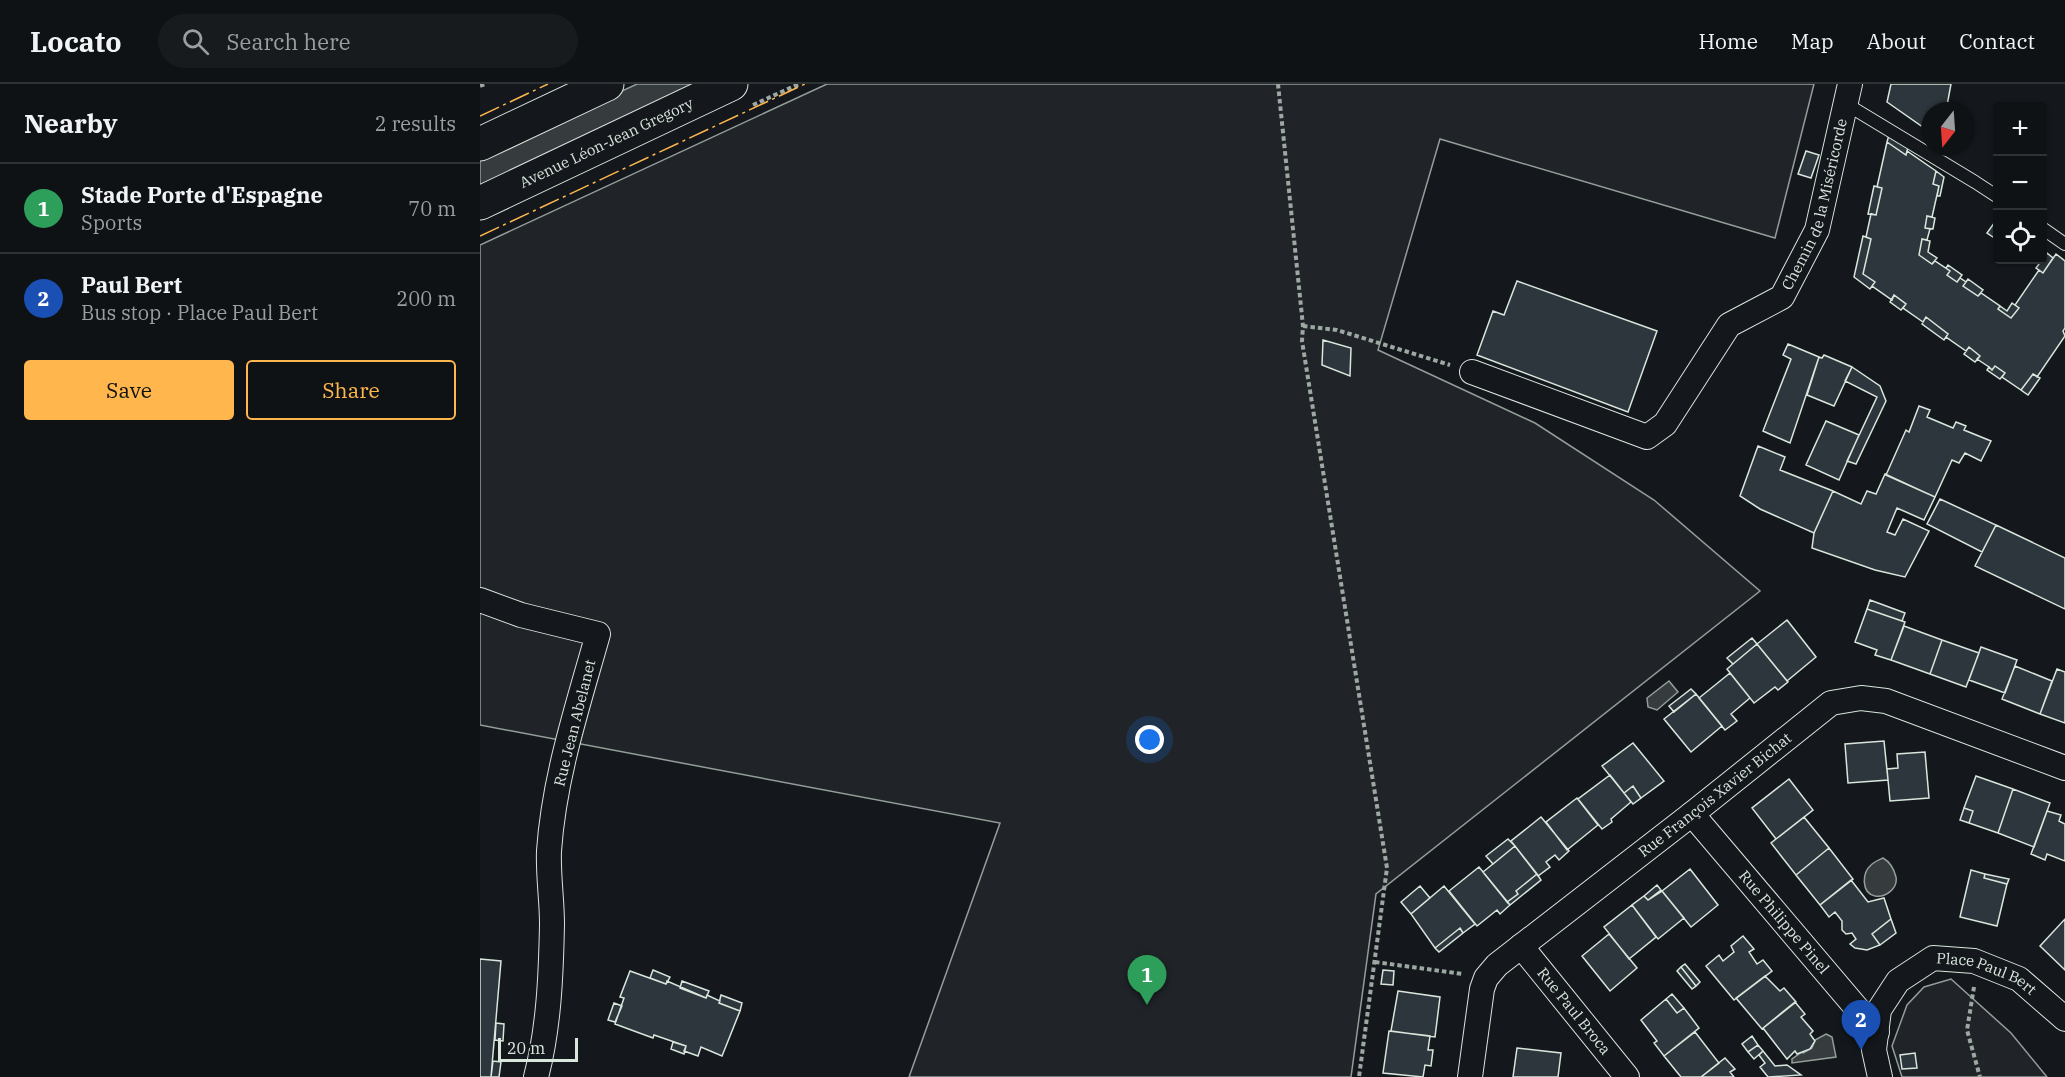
<!DOCTYPE html>
<meta charset="utf-8">
<style>
:root{--surface:#0f1215;--page:#181b1e;--text:#f1f3f6;--muted:#9b9ea0;--line:#2f3234;--accent:#ffb74d}
body{margin:0;font-family:"IBM Plex Serif",serif;background:var(--page);color:var(--text)}
.controls{position:absolute;right:18px;top:18px;display:grid;overflow:hidden;border-radius:6px;box-shadow:0 2px 4px #0004}
.controls button{width:54px;height:54px;display:grid;place-items:center;padding:0;border:0;border-bottom:2px solid var(--line);background:var(--surface);color:var(--text);font:30px sans-serif}
.compass{position:absolute;left:1441px;top:18px;width:54px;height:54px;border-radius:50%;background:var(--surface);box-shadow:0 2px 4px #0004;rotate:197deg}
.scale{position:absolute;left:18px;bottom:15px;width:80px;box-sizing:border-box;padding-left:6px;border:3px solid #d8e6dc;border-top:0;font-size:16px;line-height:21px;white-space:nowrap;color:#d8e6dc;-webkit-text-stroke:4px #14181c;paint-order:stroke}
.you{position:absolute;left:670px;top:656px;width:21px;height:21px;margin:-15px;border:4px solid #fff;border-radius:50%;background:#1a73e8;box-shadow:0 0 0 9px #1a73e833}
.badge{display:grid;place-items:center;width:39px;height:39px;border-radius:50%;background:var(--accent);color:#fff;font-size:20px;font-weight:700}
.pin{position:absolute;translate:-50% -50px;filter:drop-shadow(0 2px 3px #0008)}
.pin::after{content:'';position:absolute;top:32px;width:21px;height:18px;background:inherit;clip-path:polygon(0 0,100% 0,50% 100%)}
.list{margin:0;padding:0;list-style:none}
h2{display:flex;justify-content:space-between;align-items:center;height:78px;margin:0;padding:0 24px;font-size:26px}
h2 small{font-size:20px;font-weight:400;color:var(--muted)}
.list li{display:grid;grid-template-columns:39px 1fr auto;gap:18px;align-items:center;box-sizing:border-box;height:90px;padding:0 24px;border-top:2px solid var(--line)}
.list b{display:block;font-size:22px;white-space:nowrap}
.list p{margin:0;font-size:20px;white-space:nowrap;color:var(--muted)}
.list em{font-size:20px;font-style:normal;color:var(--muted)}
.actions{display:flex;gap:12px;padding:18px 24px}
.actions a{flex:1;padding:14px 0;border:2px solid var(--accent);border-radius:6px;text-align:center;font-size:21px;color:var(--accent)}
.actions .main{background:var(--accent);color:#111}
.icon{flex:none;width:33px;height:33px;fill:none;stroke:currentColor;stroke-width:2;stroke-linecap:round;stroke-linejoin:round}
.map{position:relative;flex:none;width:1585px;height:993px;overflow:hidden}
header{display:flex;align-items:center;gap:36px;box-sizing:border-box;height:84px;padding:0 30px;background:var(--surface);border-bottom:2px solid var(--line)}
header strong{font-size:28px}
nav{display:flex;gap:33px;margin-inline-start:auto;font-size:21px}
.search{width:420px;height:54px;background:var(--page);display:flex;align-items:center;gap:15px;box-sizing:border-box;padding:0 21px;border-radius:33px;color:var(--muted);font-size:22px}
main{display:flex}
aside{flex:1;background:var(--surface)}
.map>svg:first-child{display:block}
</style>
<header>
<strong>Locato</strong>
<div class="search"><svg class="icon" aria-label="search" viewBox="0 0 24 24"><circle cx="10" cy="10" r="6"/><path d="M15 15l6 6"/></svg>Search here</div>
<nav><a>Home</a><a>Map</a><a>About</a><a>Contact</a></nav>
</header>
<main>
<aside>
<h2>Nearby<small>2 results</small></h2>
<ul class="list">
<li><span class="badge" style="background:#2e9e5b">1</span><div><b>Stade Porte d'Espagne</b><p>Sports</p></div><em>70 m</em></li>
<li><span class="badge" style="background:#1a4fb4">2</span><div><b>Paul Bert</b><p>Bus stop · Place Paul Bert</p></div><em>200 m</em></li>
</ul>
<div class="actions"><a class="main">Save</a><a>Share</a></div>
</aside>
<div class="map">
<svg width="1585" height="993" viewBox="0 0 1585 993">
<rect width="100%" height="100%" fill="#14181c"/>
<path fill="#202428" stroke="#939e99" stroke-width="1.5" d="M347 0H1334L1295 154 960 55 898 266 1055 339 1174 416 1280 507 896 810 871 993H429L520 739 0 641V161Z
M1471 895 1531 949 1567 993H1422L1412 962 1427 921 1444 903Z"/>
<path fill="#363b3e" stroke="#939e99" stroke-width="1.5" d="M157 0H237L0 111V73Z
M1189 597 1198 608 1177 626 1168 623 1167 614Z
M1403 774C1410 778 1414 785 1416 793 1418 804 1406 814 1395 812 1381 809 1382 789 1391 781 1394 778 1399 776 1403 774Z
M1346 950 1352 953 1356 973 1312 979V975L1322 968 1323 969 1332 964 1335 956Z"/>
<path fill="#2c363c" stroke="#d8e6dc" stroke-width="1.5" d="M1411 0H1471L1466 27H1450V48L1407 18Z
M1409 51 1428 64 1426 71 1407 58Z
M1407 58 1426 71 1427 67 1456 87 1453 100 1459 102 1452 133 1447 132 1445 144 1450 145 1447 156 1442 155 1439 171 1452 180 1455 177 1470 187 1467 191 1477 198 1480 194 1486 198 1483 202 1498 212 1501 209 1520 222 1518 225 1531 234 1539 224 1535 221 1559 186 1563 189 1576 170 1585 177V244L1583 247 1585 252 1557 293 1553 290 1541 306 1522 293 1525 289 1515 282 1512 286 1509 283 1497 275 1500 272 1489 263 1486 267 1466 253 1468 250 1446 233 1443 238 1423 224 1426 220 1414 211 1412 216 1392 202 1395 198 1383 190 1391 155 1386 153 1391 130 1396 131 1402 104 1397 103Z
M1326 67 1339 71 1331 94 1318 90Z
M1456 87 1464 93 1460 112H1457L1459 102 1453 100Z
M1394 102 1402 104 1396 131 1388 130Z
M1447 132 1455 134 1453 145 1445 144Z
M1517 135 1518 147 1513 153 1507 149Z
M1383 152 1391 155 1383 190 1395 198 1390 205 1374 193Z
M1442 155 1450 157 1448 168 1457 174 1452 180 1439 171Z
M1567 169 1573 174 1563 189 1556 184Z
M1468 181 1482 191 1477 198 1467 191 1470 187 1466 184Z
M1488 195 1503 206 1498 212 1483 202Z
M1037 197 1177 247 1148 328 997 271 1013 227 1024 231Z
M1414 211 1426 220 1421 226 1410 218Z
M1532 219 1539 224 1531 234 1518 225 1520 222 1527 227Z
M1446 233 1468 250 1464 256 1442 240Z
M843 256 871 264 870 292 842 281Z
M1308 260 1339 273 1310 359 1283 347 1311 275 1303 271Z
M1489 263 1500 272 1495 278 1484 270Z
M1344 271 1372 283 1354 322 1327 311 1339 273 1342 274Z
M1515 282 1525 289 1520 295 1507 286 1509 283 1512 286Z
M1372 283 1400 302 1406 317 1376 380 1367 377 1397 313 1365 297Z
M1553 290 1560 294 1548 311 1541 306Z
M1439 322 1450 326 1447 333 1473 344 1476 338 1486 342 1484 346 1511 357 1501 377 1485 369 1479 379 1472 376 1455 413 1406 391 1426 346 1429 348Z
M1346 337 1379 351 1359 396 1326 381Z
M1278 362 1305 373 1300 386 1353 407 1334 449 1280 425 1260 412Z
M1405 390 1455 413 1444 436 1417 424 1407 448 1415 451 1423 435 1449 447 1425 493 1395 486 1332 464 1334 449 1353 407 1381 420 1387 407 1396 410Z
M1460 415 1516 441 1502 468 1447 440Z
M1516 441 1585 474V525L1495 482Z
M1390 516 1425 529 1422 537 1387 525Z
M1387 525 1425 538 1411 576 1395 571 1397 566 1375 558Z
M1307 536 1336 573 1307 597 1277 560Z
M1424 542 1462 556 1450 590 1411 576Z
M1272 554 1277 560 1253 580 1247 574Z
M1462 556 1499 569 1486 603 1450 590Z
M1277 560 1308 598 1298 606 1295 603 1274 619 1247 585Z
M1501 563 1537 576 1525 609 1489 596Z
M1535 582 1572 597 1560 630 1522 615Z
M1577 585 1585 588V639L1560 630Z
M1250 589 1270 614 1251 630 1257 637 1245 646 1219 614Z
M1211 605 1216 610 1194 628 1189 622Z
M1216 610 1242 642 1211 668 1184 635Z
M1404 657 1408 696 1368 699 1365 660Z
M1153 659 1184 697 1161 714 1153 702 1144 709 1122 682Z
M1445 668 1449 714 1410 717 1407 685 1418 684 1417 670Z
M1130 691 1151 718 1131 735 1132 738 1122 745 1098 715Z
M1496 692 1533 705 1518 749 1489 739 1493 727 1484 724Z
M1309 695 1333 726 1296 755 1272 724Z
M1153 702 1161 714 1153 720 1144 709Z
M1533 705 1570 719 1554 763 1518 749Z
M1097 714 1118 741 1087 766 1066 738Z
M1484 724 1493 727 1489 739 1480 736Z
M1567 727 1581 731 1579 737 1585 740V777L1567 770 1565 776 1551 770Z
M1061 733 1089 767 1079 776 1075 771 1066 778 1070 783 1058 792 1031 757Z
M1324 733 1349 764 1316 791 1291 759Z
M1028 755 1035 762 1013 780 1006 772Z
M1035 762 1057 790 1036 807 1038 810 1027 818 1003 788Z
M1349 764 1373 795 1340 821 1316 791Z
M999 783 1030 821 1020 830 1017 826 997 842 969 807Z
M1210 785 1238 821 1211 843 1182 807Z
M1491 786 1505 790 1504 794 1527 800 1517 842 1480 833Z
M1057 790 1061 796 1030 821 1027 818 1038 810 1036 807Z
M1505 790 1529 795 1527 800 1504 794Z
M1371 796 1388 818 1404 814 1411 835 1392 850 1400 861 1387 866 1375 864 1370 860 1376 855 1372 849 1366 850 1362 846V837L1355 828 1349 833 1340 821Z
M1177 801 1181 806 1168 816 1164 812Z
M940 802 950 814 931 830 921 818Z
M964 802 995 840 983 849 980 844 955 864 931 830Z
M1182 807 1204 834 1178 855 1152 821 1164 812 1168 816Z
M1152 821 1176 853 1149 875 1124 843Z
M1411 835 1416 849 1400 861 1392 850Z
M1585 835V886L1560 862Z
M980 844 983 849 959 868 955 864Z
M1129 850 1157 884 1130 907 1102 872Z
M1263 852 1274 865 1269 868 1277 880 1283 876 1292 887 1254 916 1226 882 1239 871 1243 877 1254 868 1251 862Z
M0 875 21 877 11 993H0Z
M1205 880 1220 898 1216 902 1201 883Z
M1201 883 1216 902 1212 905 1197 887Z
M173 886 190 893 186 900 170 894Z
M903 886 914 887 913 901 901 900Z
M150 887 186 900 187 897 226 914 227 911 240 917 239 919 260 927 242 972 221 963 218 972 204 967 206 962 174 951 173 954 135 940 144 914 140 913Z
M1285 892 1300 907 1304 904 1316 918 1282 945 1256 914Z
M202 897 229 907 226 914 200 904Z
M918 907 960 913 955 953 911 947Z
M1192 910 1204 924 1197 929 1186 915Z
M241 911 262 919 260 927 239 919Z
M1186 915 1197 929 1204 924 1219 944 1184 972 1174 959 1177 957 1161 936Z
M1315 918 1325 930 1321 933 1333 947 1330 950 1335 957 1330 965 1317 970 1315 967 1307 975 1283 944Z
M134 919 142 922 135 938 128 936Z
M16 939 24 940 23 957 15 956Z
M909 947 950 952 948 966H953L951 982 945 981 943 993 903 989Z
M1215 948 1239 979 1221 993H1201L1184 972Z
M1272 952 1278 961 1268 968 1262 960Z
M193 958 206 962 204 970 191 965Z
M1278 961 1283 967 1274 975 1268 968Z
M1037 964 1081 969 1078 993H1033Z
M1283 967 1295 982 1307 981 1321 991 1288 993 1280 983 1285 979 1279 971Z
M1435 969 1437 984 1422 985 1420 971Z
M1245 974 1255 985 1250 988 1254 993H1221Z
M13 977 21 978 19 993H11Z"/>
<g fill="none" stroke-linecap="round" stroke-linejoin="round">
<defs>
<path id="lane" d="M1366 20 1495 98 1518 113
M1562 144 1585 160"/>
<g id="street">
<path id="s1" d="M992 288 1167 353 1185 340 1249 241 1302 213 1337 146 1370 0"/>
<path d="M0 516 41 531 118 550C98 621 74 693 69 767 68 791 72 816 72 840 71 890 69 944 56 993"/>
<path id="s2" d="M1212 730 1397 948"/>
<path id="s3" d="M1041 862 1147 993"/>
<path id="s4" d="M990 993 1002 905 1006 894 1017 881 1212 730 1351 619 1381 614 1406 617 1585 684"/>
<path id="s5" d="M1400 993 1394 966 1399 926 1418 897 1453 874 1494 877 1539 895 1585 935"/>
</g>
<g id="secondary">
<path d="M0 60 127 0"/>
<path id="s6" d="M0 119 251 0"/>
</g>
</defs>
<use href="#lane" stroke="#d8e6dc" stroke-width="14"/>
<use href="#street" stroke="#d8e6dc" stroke-width="26"/>
<use href="#secondary" stroke="#d8e6dc" stroke-width="35"/>
<path stroke="#9da8a2" stroke-width="4" stroke-dasharray="4.5 3" stroke-linecap="butt" d="M798 0 823 242 822 257 907 784 879 993
M0 2 5 0
M273 21 319 0
M823 242 857 246 970 281
M895 878 983 890
M1494 903 1487 946 1500 993"/>
<use href="#lane" stroke="#14181c" stroke-width="12"/>
<use href="#street" stroke="#14181c" stroke-width="24"/>
<use href="#secondary" stroke="#14181c" stroke-width="33"/>
<path stroke="#ffb74d" stroke-width="1.5" stroke-dasharray="21 4.5 3 4.5" stroke-linecap="butt" d="M0 32 68 0
M0 152 325 0"/>
</g>
<g text-anchor="middle" stroke-width="4.5" stroke-linejoin="round" paint-order="stroke">
<g font-size="15" fill="#d8e6dc" stroke="#14181c">
<text dy="5" stroke="none"><textPath href="#s6" startOffset="140">Avenue Léon-Jean Gregory</textPath></text>
<text dy="5" stroke="none"><textPath href="#s1" startOffset="486">Chemin de la Miséricorde</textPath></text>
<text transform="translate(95 639) rotate(-76)" y="5">Rue Jean Abelanet</text>
<text dy="5" stroke="none"><textPath href="#s4" startOffset="394">Rue François Xavier Bichat</textPath></text>
<text dy="5" stroke="none"><textPath href="#s2" startOffset="142">Rue Philippe Pinel</textPath></text>
<text dy="5" stroke="none"><textPath href="#s5" startOffset="201">Place Paul Bert</textPath></text>
<text dy="5" stroke="none"><textPath href="#s3" startOffset="84">Rue Paul Broca</textPath></text>
</g>
</g>
</svg>
<div class="controls">
<button>+</button>
<button>−</button>
<button><svg class="icon" aria-label="locate" viewBox="0 0 24 24"><circle cx="12" cy="12" r="6"/><path d="M12 2v4M12 18v4M2 12h4M18 12h4"/></svg></button>
</div>
<svg class="compass" viewBox="-18 -18 36 36"><path d="M0-13l5 13h-10z" fill="#e53935"/><path d="M0 13l5-13h-10z" fill="#9b9ea0"/></svg>
<div class="scale">20 m</div>
<div class="you"></div>
<div class="pin badge" style="left:667px;top:921px;background:#2e9e5b">1</div>
<div class="pin badge" style="left:1381px;top:966px;background:#1a4fb4">2</div>
</div>
</main>
